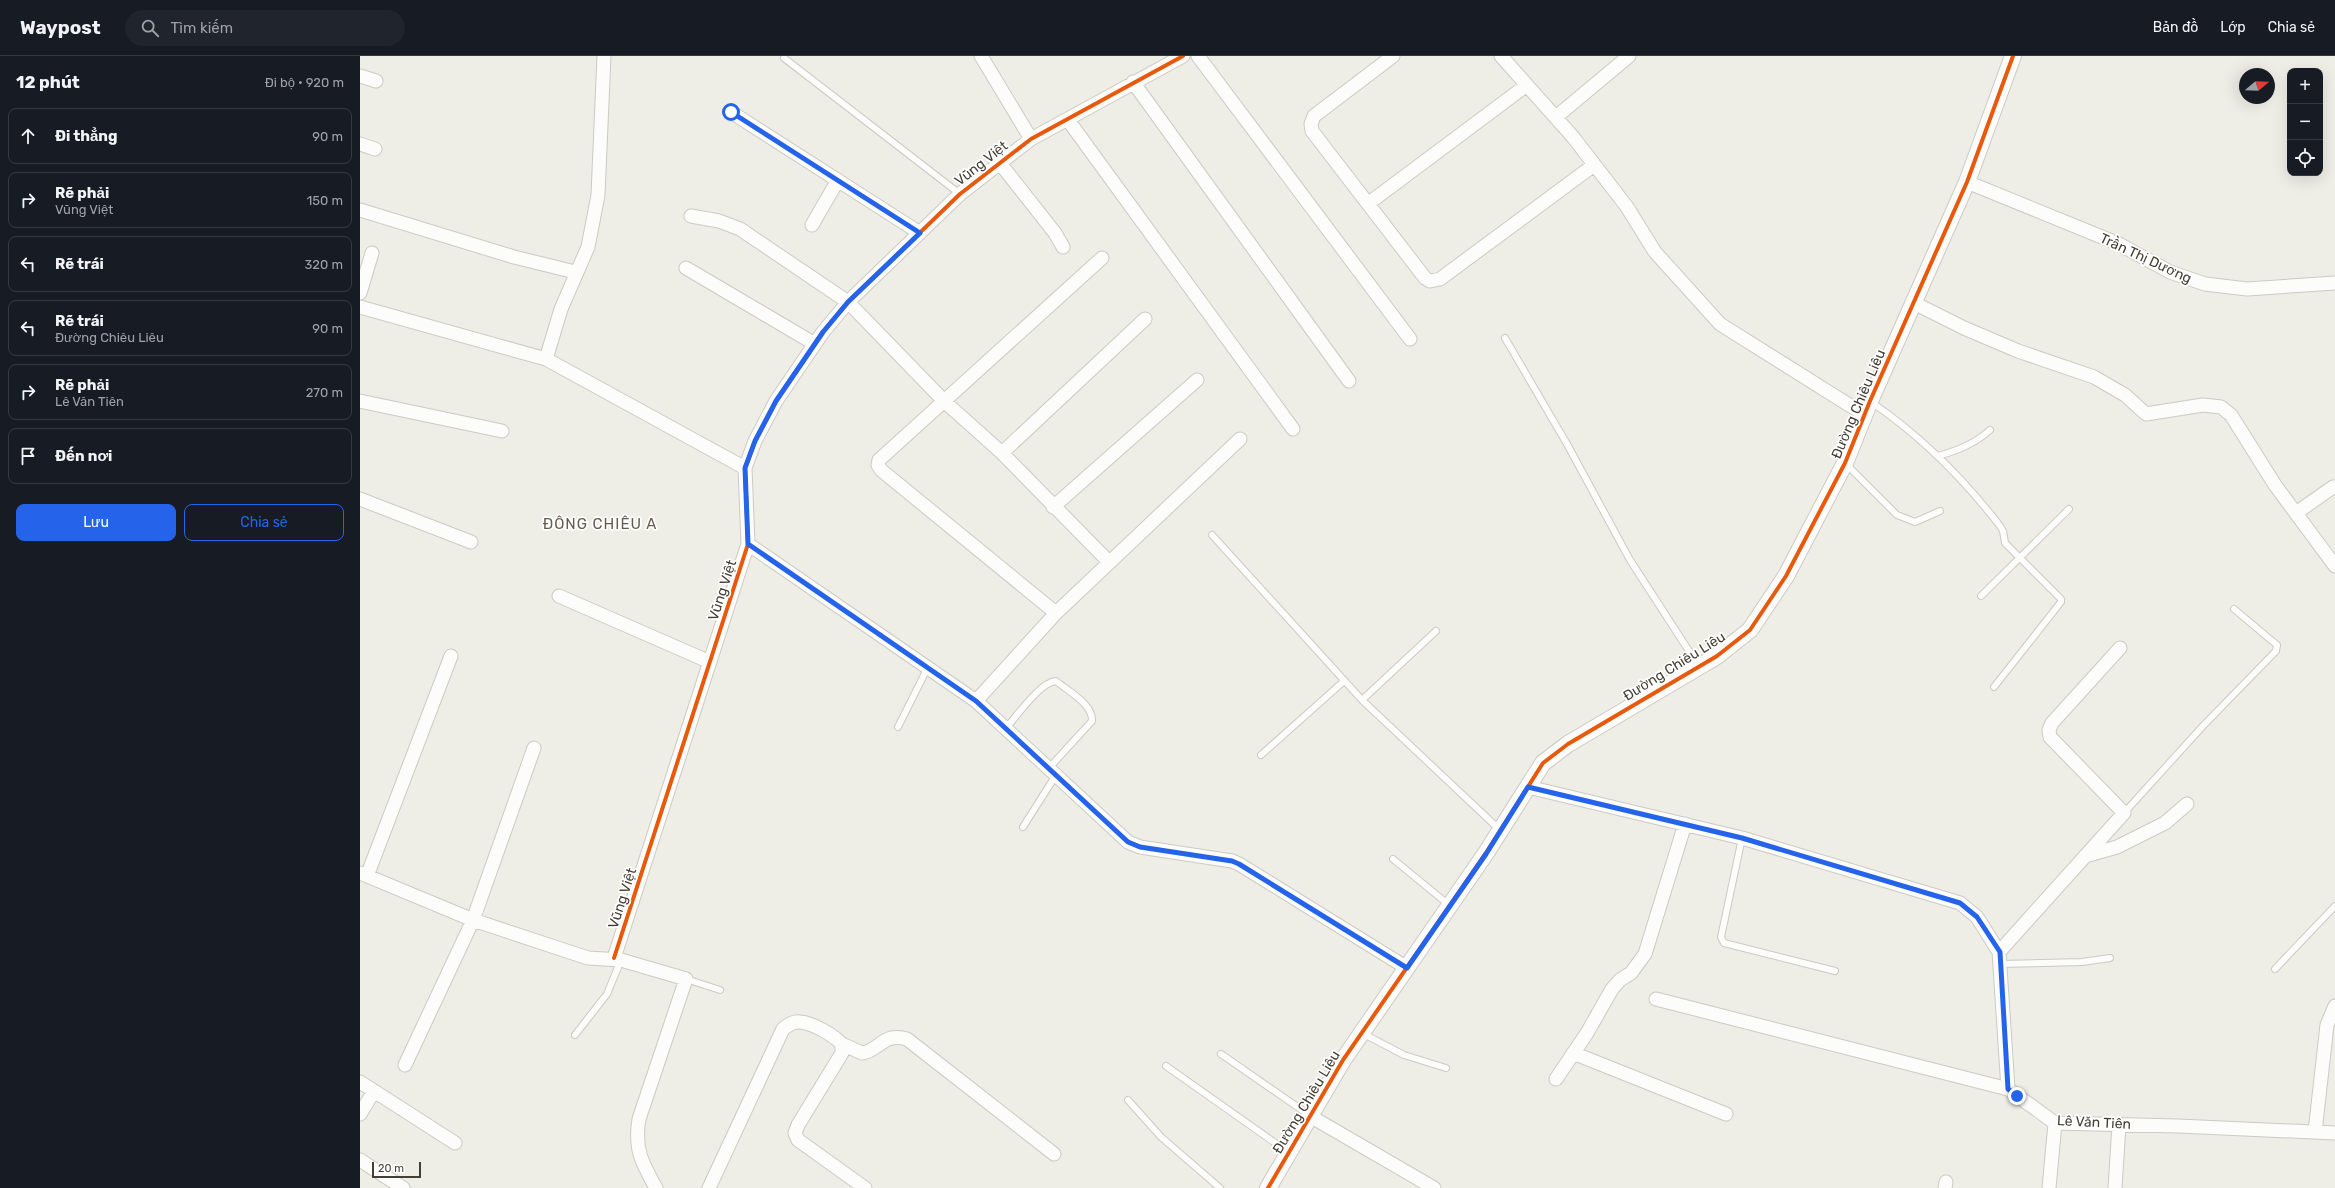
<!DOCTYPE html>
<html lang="vi">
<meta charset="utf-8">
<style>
:root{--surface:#171b24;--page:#20242c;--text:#f1f3f6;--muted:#9ea1a6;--line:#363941;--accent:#2563eb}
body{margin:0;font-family:Rubik,sans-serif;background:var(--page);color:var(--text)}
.controls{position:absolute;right:12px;top:12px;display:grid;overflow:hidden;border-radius:8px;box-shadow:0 4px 16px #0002}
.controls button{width:36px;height:36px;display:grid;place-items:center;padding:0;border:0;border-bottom:1px solid var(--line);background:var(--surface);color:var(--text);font:20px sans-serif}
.compass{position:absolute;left:1879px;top:12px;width:36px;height:36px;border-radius:50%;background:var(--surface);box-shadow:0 4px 16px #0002;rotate:71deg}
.scale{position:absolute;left:12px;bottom:10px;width:49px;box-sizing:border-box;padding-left:4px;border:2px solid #443e34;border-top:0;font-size:11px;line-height:14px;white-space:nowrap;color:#443e34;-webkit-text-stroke:3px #fff;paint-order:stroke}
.stop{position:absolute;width:12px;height:12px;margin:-9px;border:3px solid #2563eb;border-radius:50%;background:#fff}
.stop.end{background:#2563eb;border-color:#fff;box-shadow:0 1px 4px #0008}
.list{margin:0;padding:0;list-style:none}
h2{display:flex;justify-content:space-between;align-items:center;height:52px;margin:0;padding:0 16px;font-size:17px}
h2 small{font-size:13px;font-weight:400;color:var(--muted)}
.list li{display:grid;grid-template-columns:26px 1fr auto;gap:12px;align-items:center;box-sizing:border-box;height:56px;margin:0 8px 8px;padding:0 8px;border:1px solid var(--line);border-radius:8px}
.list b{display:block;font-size:15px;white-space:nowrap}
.list p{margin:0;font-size:13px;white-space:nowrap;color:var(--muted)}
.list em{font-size:13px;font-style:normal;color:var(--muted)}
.actions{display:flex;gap:8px;padding:12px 16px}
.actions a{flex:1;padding:9px 0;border:1px solid var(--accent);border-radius:8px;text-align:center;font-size:14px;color:var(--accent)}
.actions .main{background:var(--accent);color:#fff}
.icon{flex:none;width:22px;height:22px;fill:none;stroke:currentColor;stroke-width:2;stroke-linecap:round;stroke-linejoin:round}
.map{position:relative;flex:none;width:1975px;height:1132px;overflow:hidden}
header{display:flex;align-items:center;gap:24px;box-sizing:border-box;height:56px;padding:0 20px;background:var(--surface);border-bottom:1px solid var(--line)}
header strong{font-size:19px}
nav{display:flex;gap:22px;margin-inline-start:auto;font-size:14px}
.search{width:280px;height:36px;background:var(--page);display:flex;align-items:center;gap:10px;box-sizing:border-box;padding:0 14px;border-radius:22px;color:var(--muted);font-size:15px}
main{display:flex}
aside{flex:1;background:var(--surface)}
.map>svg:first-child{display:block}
</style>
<header>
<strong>Waypost</strong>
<div class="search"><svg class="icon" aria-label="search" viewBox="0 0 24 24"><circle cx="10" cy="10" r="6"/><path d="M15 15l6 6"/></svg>Tìm kiếm</div>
<nav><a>Bản đồ</a><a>Lớp</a><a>Chia sẻ</a></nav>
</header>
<main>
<aside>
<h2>12 phút<small>Đi bộ · 920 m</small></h2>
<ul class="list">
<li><svg class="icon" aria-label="ahead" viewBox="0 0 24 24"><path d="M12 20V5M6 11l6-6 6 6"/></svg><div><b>Đi thẳng</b></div><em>90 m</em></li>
<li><svg class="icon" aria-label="right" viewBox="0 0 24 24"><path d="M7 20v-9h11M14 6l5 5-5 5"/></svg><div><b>Rẽ phải</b><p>Vũng Việt</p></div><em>150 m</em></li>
<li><svg class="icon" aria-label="left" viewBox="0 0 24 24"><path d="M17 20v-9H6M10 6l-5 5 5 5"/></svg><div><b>Rẽ trái</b></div><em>320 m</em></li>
<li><svg class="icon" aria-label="left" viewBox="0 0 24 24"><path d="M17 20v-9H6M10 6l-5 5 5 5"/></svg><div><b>Rẽ trái</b><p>Đường Chiêu Liêu</p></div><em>90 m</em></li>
<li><svg class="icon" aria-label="right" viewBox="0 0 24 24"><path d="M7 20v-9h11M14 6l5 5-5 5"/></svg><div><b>Rẽ phải</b><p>Lê Văn Tiên</p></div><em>270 m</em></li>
<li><svg class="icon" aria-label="arrive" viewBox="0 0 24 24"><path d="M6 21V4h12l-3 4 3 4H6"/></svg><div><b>Đến nơi</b></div></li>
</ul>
<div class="actions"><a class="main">Lưu</a><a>Chia sẻ</a></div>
</aside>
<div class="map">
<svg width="1975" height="1132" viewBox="0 0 1975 1132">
<rect width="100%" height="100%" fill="#eeede6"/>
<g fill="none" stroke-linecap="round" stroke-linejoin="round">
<defs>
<path id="service" d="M424 2 600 138
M1145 282 1207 388 1270 504 1338 609
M1511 346C1561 380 1603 422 1640 470L1643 475 1645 487 1701 543V546L1634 631
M1578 400C1599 394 1614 388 1630 374
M1485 407 1537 459 1555 466 1580 455
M852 479 1002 644 1140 774
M1621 540 1709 453
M1002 644 1076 575
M538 671 568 611
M646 672C657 660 680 626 696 625 708 635 733 648 732 665L689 712
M901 699 984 625
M1764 757 1842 671 1916 595 1917 589 1874 553
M663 771 696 719
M1382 782 1361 881 1364 887 1475 915
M1033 803 1089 849
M1640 908 1722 906 1750 902
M1915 913 1975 850
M326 923 360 934
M1002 977 1044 999 1086 1012
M215 979 247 938 261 904
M861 998 949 1059
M806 1010 928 1096
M768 1044 801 1081 860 1132"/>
<path id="minor" d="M621 0 671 83
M838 0 1050 283
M1033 0 954 60 951 68 952 75 1065 222 1070 225 1080 223 1234 109
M1141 0 1213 81 1267 151 1295 196 1360 268 1505 359
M0 20 16 25
M773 26 989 325
M371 56 560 177
M1196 61 1269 0
M708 64 933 373
M0 88 15 93
M639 106 695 177 703 191
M1607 126 1759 188 1810 216 1845 228 1887 233 1975 227
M1009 147 1167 29
M0 154 154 201 215 216
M331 160 359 165 380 173 488 246 585 346 642 397 749 506
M452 169 478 124
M326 212 455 288
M0 237 12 197
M1554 247 1604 272 1658 295 1734 321 1765 339 1786 358 1843 349 1861 351 1871 359 1915 429 1975 510
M0 251 186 303 201 253 228 191 238 139 244 0
M186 303 385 412
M0 345 142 375
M642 397 785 263
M0 443 111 486
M693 451 837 324
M1936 457 1973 431
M388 488 616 645 768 786 780 791 872 805 879 808 1047 912
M199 540 350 606
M696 557 521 414 518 409 519 404 742 202
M616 645 696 557 880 383
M1168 731 1382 782 1600 847 1617 861 1639 896 1648 1033 1695 1067 1818 1070 1975 1077
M1725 800 1757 791 1805 767 1827 748
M0 817 113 864 228 902 261 904 326 923 279 1063C274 1093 282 1107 296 1132
M7 820 91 600
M1639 896 1764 757 1690 681 1689 674 1692 667 1760 592
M254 902 388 488 385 412 395 385 416 345 463 276 488 246 600 138 671 83 823 0
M1296 943 1648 1033
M482 988 502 997C520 995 522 976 547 983L694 1098
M1213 997 1366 1058
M45 1009 113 864 174 692
M1196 1023 1227 977 1252 933 1260 924 1271 917 1285 898 1325 768
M0 1026 14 1035 0 1058
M14 1035 95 1087
M950 1060 1074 1132
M1955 1076 1967 969 1975 950
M0 1104 43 1132
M349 1132 423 973C428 969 433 965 440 966 453 967 473 979 482 988V997L438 1069 435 1077 438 1084 505 1132
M1585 1132 1586 1126
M1689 1132 1695 1067
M1755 1132 1759 1069"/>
<path id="tertiary" d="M908 1132 983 1004 1126 797 1183 707 1208 688 1357 600 1390 574 1426 520 1485 407 1510 345 1607 126 1653 0"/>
</defs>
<use href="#service" stroke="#cccac4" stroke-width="8"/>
<use href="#minor" stroke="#cccac4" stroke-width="15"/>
<use href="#tertiary" stroke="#cccac4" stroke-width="18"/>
<use href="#service" stroke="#fcfcfb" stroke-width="6"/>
<use href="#minor" stroke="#fcfcfb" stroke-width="13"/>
<use href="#tertiary" stroke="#fcfcfb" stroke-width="16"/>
<defs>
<path id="cycleway" d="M254 902 388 488 385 412 395 385 416 345 463 276 488 246 600 138 671 83 823 0
M908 1132 983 1004 1126 797 1183 707 1208 688 1357 600 1390 574 1426 520 1485 407 1510 345 1607 126 1653 0"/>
</defs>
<use href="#cycleway" stroke="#fff" stroke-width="6"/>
<use href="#cycleway" stroke="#e8590c" stroke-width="4"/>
</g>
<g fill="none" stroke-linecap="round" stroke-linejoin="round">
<path stroke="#2563eb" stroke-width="5" d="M371 56 560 177 488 246 463 276 416 345 395 385 385 412 388 488 616 645 768 786 780 791 872 805 879 808 1047 912 1126 798 1168 731 1382 782 1600 847 1617 861 1640 896 1648 1033 1657 1040"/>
</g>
<g text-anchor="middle" stroke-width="3.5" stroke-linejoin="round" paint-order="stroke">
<g font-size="14" fill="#443e34" stroke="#fff">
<text transform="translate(621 107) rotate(-38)" y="5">Vũng Việt</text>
<text transform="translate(1786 202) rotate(25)" y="5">Trần Thị Dương</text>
<text transform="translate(1498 348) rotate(-67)" y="5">Đường Chiêu Liêu</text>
<text transform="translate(362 534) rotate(-72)" y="5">Vũng Việt</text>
<text transform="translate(1314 610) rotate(-32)" y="5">Đường Chiêu Liêu</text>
<text transform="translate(262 842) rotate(-72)" y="5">Vũng Việt</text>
<text transform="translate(946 1046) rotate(-59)" y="5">Đường Chiêu Liêu</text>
<text transform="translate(1734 1066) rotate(3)" y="5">Lê Văn Tiên</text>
</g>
<g font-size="15" letter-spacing="1" fill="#665c4b" stroke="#fff">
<text x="240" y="473">ĐÔNG CHIÊU A</text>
</g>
</g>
</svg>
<div class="controls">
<button>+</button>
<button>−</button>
<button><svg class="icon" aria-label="locate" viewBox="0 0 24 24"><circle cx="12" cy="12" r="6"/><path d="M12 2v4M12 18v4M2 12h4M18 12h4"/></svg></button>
</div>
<svg class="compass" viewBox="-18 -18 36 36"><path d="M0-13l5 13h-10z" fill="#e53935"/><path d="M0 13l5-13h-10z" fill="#9ea1a6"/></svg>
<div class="scale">20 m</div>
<div class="stop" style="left:371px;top:56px"></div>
<div class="stop end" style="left:1657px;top:1040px"></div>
</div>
</main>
